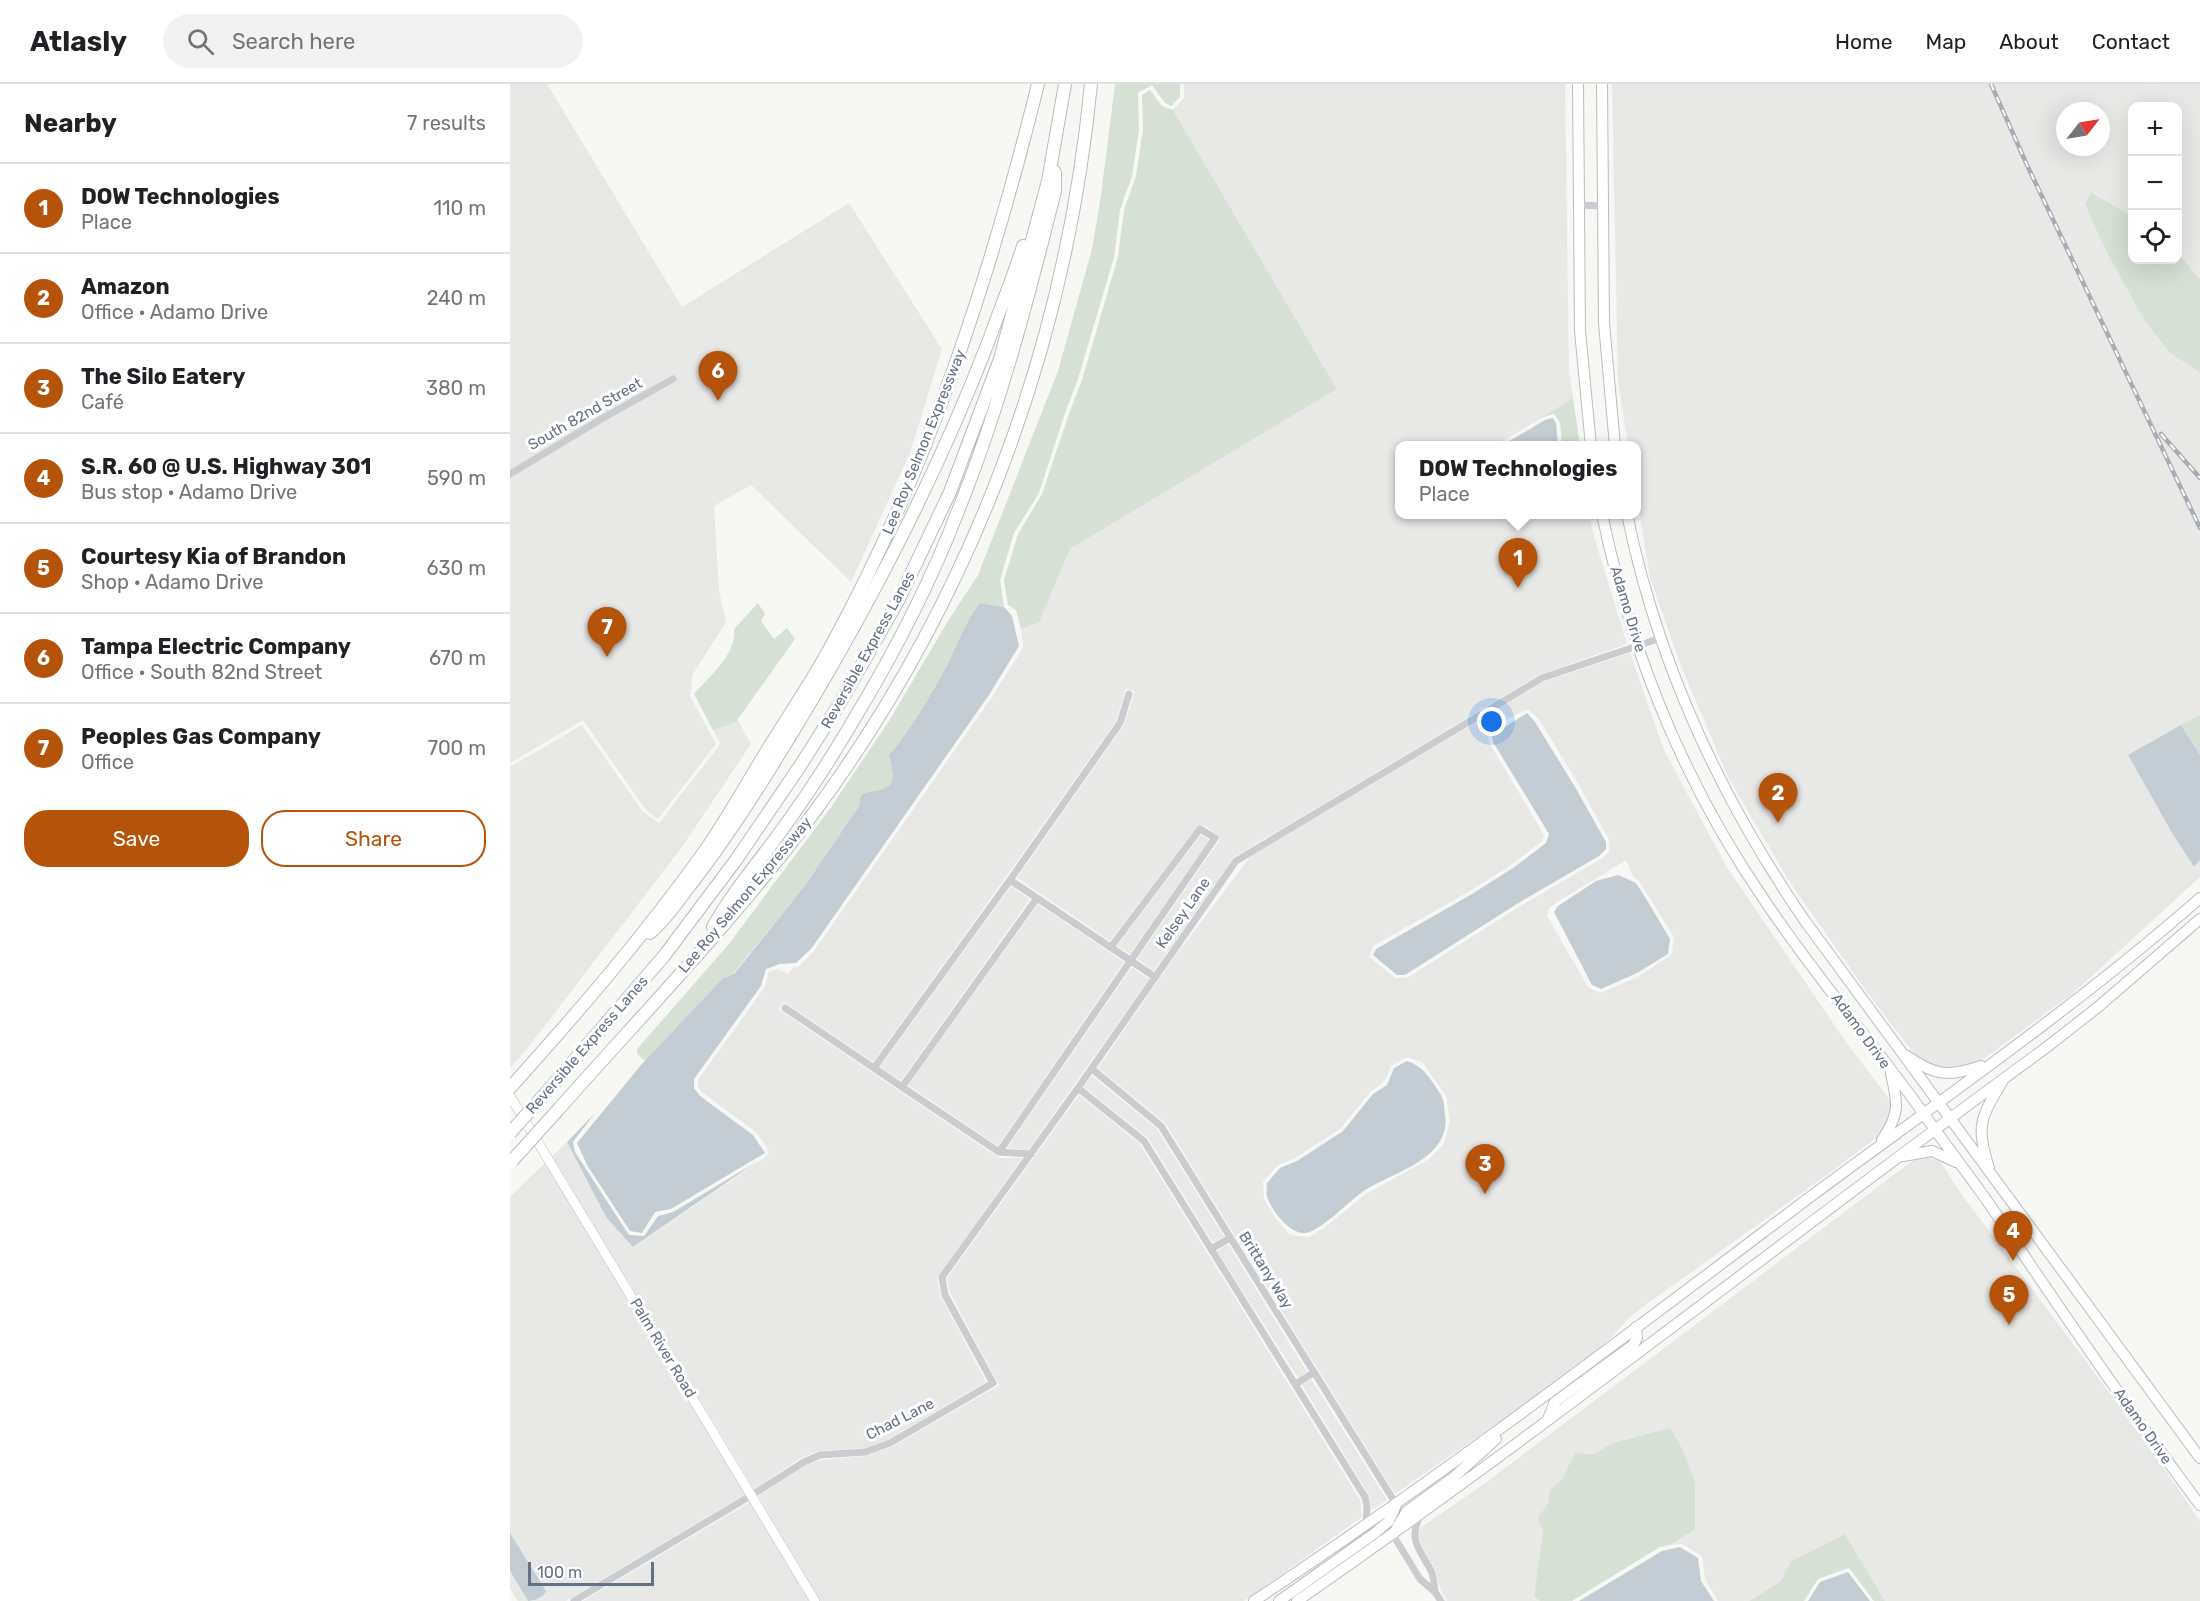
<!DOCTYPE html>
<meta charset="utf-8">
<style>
:root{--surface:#fff;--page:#f2f2f2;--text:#202124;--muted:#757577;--line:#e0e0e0;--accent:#b45309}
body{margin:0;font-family:Rubik,sans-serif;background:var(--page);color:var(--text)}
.controls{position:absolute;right:18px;top:18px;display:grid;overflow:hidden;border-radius:12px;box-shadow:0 6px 24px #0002}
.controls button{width:54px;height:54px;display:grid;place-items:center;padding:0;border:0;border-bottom:2px solid var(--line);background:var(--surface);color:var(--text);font:30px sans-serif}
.compass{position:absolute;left:1546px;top:18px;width:54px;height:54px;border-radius:50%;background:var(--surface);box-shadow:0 6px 24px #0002;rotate:59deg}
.scale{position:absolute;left:18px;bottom:15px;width:126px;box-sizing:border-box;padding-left:6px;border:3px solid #637288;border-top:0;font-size:16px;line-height:21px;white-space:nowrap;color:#637288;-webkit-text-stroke:4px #fff;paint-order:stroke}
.you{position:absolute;left:982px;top:638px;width:21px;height:21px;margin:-15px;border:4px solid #fff;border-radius:50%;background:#1a73e8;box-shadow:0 0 0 9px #1a73e833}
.badge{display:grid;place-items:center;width:39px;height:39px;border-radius:50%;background:var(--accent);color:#fff;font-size:20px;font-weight:700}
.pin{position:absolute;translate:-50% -50px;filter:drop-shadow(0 2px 3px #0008)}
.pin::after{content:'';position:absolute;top:32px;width:21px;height:18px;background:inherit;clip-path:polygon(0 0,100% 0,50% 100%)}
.popup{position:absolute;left:885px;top:357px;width:246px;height:78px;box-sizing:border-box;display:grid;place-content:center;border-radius:12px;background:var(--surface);filter:drop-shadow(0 2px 4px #0005);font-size:20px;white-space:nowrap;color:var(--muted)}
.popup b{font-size:22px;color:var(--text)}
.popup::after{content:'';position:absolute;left:50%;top:100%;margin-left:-12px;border:12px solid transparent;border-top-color:var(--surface)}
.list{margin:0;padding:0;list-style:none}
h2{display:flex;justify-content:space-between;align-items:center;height:78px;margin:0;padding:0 24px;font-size:26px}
h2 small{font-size:20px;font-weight:400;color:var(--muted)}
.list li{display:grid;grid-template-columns:39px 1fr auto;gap:18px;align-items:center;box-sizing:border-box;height:90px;padding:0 24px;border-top:2px solid var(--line)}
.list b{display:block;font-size:22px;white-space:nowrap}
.list p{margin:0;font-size:20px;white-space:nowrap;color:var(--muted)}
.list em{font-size:20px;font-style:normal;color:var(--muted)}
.actions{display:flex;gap:12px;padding:18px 24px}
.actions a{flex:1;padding:14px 0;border:2px solid var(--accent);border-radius:24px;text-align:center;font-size:21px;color:var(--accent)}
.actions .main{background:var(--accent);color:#fff}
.icon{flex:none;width:33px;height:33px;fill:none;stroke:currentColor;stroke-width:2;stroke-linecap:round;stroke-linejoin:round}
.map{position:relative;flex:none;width:1690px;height:1517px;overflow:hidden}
header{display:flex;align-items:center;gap:36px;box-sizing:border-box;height:84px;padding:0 30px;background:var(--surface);border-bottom:2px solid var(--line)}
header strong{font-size:28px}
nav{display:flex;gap:33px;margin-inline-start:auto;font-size:21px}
.search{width:420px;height:54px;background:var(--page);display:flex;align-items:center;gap:15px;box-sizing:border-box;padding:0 21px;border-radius:33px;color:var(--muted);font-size:22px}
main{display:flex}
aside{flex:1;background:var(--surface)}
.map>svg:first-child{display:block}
</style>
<header>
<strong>Atlasly</strong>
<div class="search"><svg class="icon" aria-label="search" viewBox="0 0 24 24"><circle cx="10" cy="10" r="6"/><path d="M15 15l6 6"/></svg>Search here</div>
<nav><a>Home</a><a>Map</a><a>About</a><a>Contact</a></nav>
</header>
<main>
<aside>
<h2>Nearby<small>7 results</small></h2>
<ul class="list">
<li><span class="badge">1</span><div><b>DOW Technologies</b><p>Place</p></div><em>110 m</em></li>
<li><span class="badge">2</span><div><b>Amazon</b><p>Office · Adamo Drive</p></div><em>240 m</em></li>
<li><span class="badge">3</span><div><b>The Silo Eatery</b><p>Café</p></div><em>380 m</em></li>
<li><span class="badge">4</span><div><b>S.R. 60 @ U.S. Highway 301</b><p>Bus stop · Adamo Drive</p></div><em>590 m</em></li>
<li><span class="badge">5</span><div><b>Courtesy Kia of Brandon</b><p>Shop · Adamo Drive</p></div><em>630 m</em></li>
<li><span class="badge">6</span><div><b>Tampa Electric Company</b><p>Office · South 82nd Street</p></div><em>670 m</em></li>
<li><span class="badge">7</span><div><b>Peoples Gas Company</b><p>Office</p></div><em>700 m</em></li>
</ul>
<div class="actions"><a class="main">Save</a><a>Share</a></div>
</aside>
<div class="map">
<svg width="1690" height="1517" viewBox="0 0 1690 1517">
<rect width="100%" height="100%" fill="#f7f8f4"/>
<path fill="#e8e8e7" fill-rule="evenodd" d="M0 0H37L172 223 339 119 432 265 400 369 341 498 241 401 204 422 209 507 216 538 183 590 180 612 206 660 148 735 136 726 73 636 0 679Z
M674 0H1055L1059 287 1063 314 986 361 890 362V430L1080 431 1083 449 1117 560 1029 591 724 773 644 887 627 875 709 757 708 751 693 741 687 743 600 857 507 794 614 641 625 607 616 605 606 637 496 793 363 978 274 918 268 925 483 1070 490 1074H512L427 1194 431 1213 476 1298 379 1355 355 1364 308 1367 291 1374 244 1405 42 1072 57 1058 96 1133 124 1163 257 1072 259 1069 257 1063 246 1048 193 1009 188 1003V996L254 904 259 888 267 885 278 890 283 883 289 882 304 867 482 613 513 564 511 545 529 537 560 465 827 305 663 26 674 14Z
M1102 0H1690V195L1668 170V22H1622V132L1582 108 1575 120 1594 163 1634 236 1659 268 1690 289V631L1618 671 1662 749 1684 783 1690 776V793L1561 911 1469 978 1450 985H1430L1415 979 1406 972 1359 911 1281 800 1219 695 1171 582 1140 494 1127 413 1126 362 1118 361 1108 297ZM1555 27H1591V63H1555Z
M1120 569 1154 666 1216 782 1336 958 1382 1019V1030L1371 1050 1325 1085 1123 1230 1090 1265 1051 1295 885 1410 655 1039 588 984 660 879 740 773 1033 598ZM1018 625 1029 635 1069 701 1099 756 1100 767 1091 775 1012 821 897 894H885L859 873 863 862 960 807 1001 781 1032 757 1034 751 980 660 978 653 979 649 996 636ZM1116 776 1124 794 1129 797 1164 853 1162 870 1128 893 1090 909 1078 903 1037 832 1039 824 1046 819ZM897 973 912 978 936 1011 940 1036 934 1060 919 1075 856 1110 814 1144 799 1153 780 1151 766 1135 754 1115 753 1098 768 1081 785 1074 830 1045 861 1007 870 1001 876 994 881 982Z
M228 636 241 660 172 763 17 965 0 984V683L72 641 133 728 149 739 209 662 210 658 203 646Z
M691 751 699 756 620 870 607 862Z
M501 802 520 815 391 997 370 983Z
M528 820 614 878 488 1062 398 1001Z
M622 883 639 895 518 1066 497 1064Z
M582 992 647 1045 714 1153 703 1159 638 1054 574 1003Z
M569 1011 630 1060 850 1416 852 1433 734 1517H310L248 1412 296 1381 310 1376 355 1372 382 1363 489 1301 440 1209 437 1194Z
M1409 1072 1430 1077 1450 1108 1636 1358 1690 1437V1517H1375L1335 1450 1281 1477 1271 1497 1239 1517H1208L1195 1495 1192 1472 1172 1460 1161 1461 1185 1445V1397L1172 1364 1160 1344 1102 1359 1084 1370 1065 1369 1052 1396 1040 1406 1038 1419 1027 1435 1033 1445 1024 1511 1030 1517H937L930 1505 926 1487 912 1462 909 1452 910 1444 974 1400Z
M35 1079 236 1410 56 1517H22L34 1510 36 1507 0 1449V1113Z
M718 1160 797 1288 788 1294 707 1167Z
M801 1295 877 1416 862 1426 859 1411 792 1301Z
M240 1418 299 1517H73Z
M0 1487 18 1517H8L0 1504Z"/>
<path fill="#d7e0d5" d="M605 0H670V13L661 22 655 19 642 1 628 9 629 46 622 92 610 126 604 173 568 295 556 326 529 409 504 449 490 496 494 523 470 519C453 540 446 566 433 589 417 617 400 647 379 671L383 691 381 700 373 705 354 709 350 713 349 722 296 800 223 890 213 894 135 977 127 970V965L218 861 319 726 379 637 438 537 468 491 548 287 582 165 591 111Z
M640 6 652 22 663 26 827 305 560 465 529 538 511 545 506 526 498 521 494 496 508 450 532 410 560 327 572 296 608 173 614 126 626 92 633 46 632 11Z
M1581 108 1622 132V176H1668V170L1690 195V289L1659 268 1634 236 1594 163 1575 120Z
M1063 314 1070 361H1052L1050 339 1044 330 1033 333 996 355Z
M248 519 255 530 251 537 264 555 277 544 285 555 226 638 203 646 184 610C200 592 227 570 224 545Z
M1690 631V671L1671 641Z
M1160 1344 1172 1364 1185 1397V1445L1161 1461 1150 1463 1062 1517H1030L1024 1512 1033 1446 1027 1435 1038 1419 1040 1406 1052 1395 1065 1369 1084 1370 1102 1359Z
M1335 1450 1375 1517H1364L1339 1484 1308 1495 1294 1517H1239L1271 1497 1281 1477Z"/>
<path fill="#c5cdd4" d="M1043 334 1046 339 1048 361H993L1035 336Z
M470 519 494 523 502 532 509 562 479 611 301 865 286 879 270 880 256 885 251 902 184 995V1004L190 1012 243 1051 255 1069 161 1125 145 1128 132 1149 120 1147 77 1081 67 1059 131 981 213 894 224 890 296 800 349 722 350 713 354 709 373 705 381 700 383 691 379 671C400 647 417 617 433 589 446 566 453 540 470 519Z
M1017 629 1025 638 1065 703 1096 758V765L1089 772 1010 818 895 891H887L863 871 866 865 962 810 1003 784 1036 759 1039 750 983 658 982 651Z
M1671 641 1690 671V776L1684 783 1662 749 1618 671Z
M1108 791 1126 799 1138 818 1160 855 1158 870 1127 889 1091 905 1082 901 1044 828 1048 822 1086 797Z
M897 977C913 982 920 994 929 1008 934 1014 934 1022 935 1030 942 1074 884 1088 855 1106 841 1115 809 1149 795 1149 780 1150 762 1127 757 1113 756 1109 757 1103 757 1099L770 1084 787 1077 833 1047 863 1010 877 1001 884 984Z
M85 1029 63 1058 65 1068 119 1151 134 1152 148 1132 163 1128 248 1077 123 1163 96 1133 57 1058Z
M0 1449 36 1507C34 1513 24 1517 18 1517L0 1487Z
M1170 1463 1188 1474 1191 1497 1204 1517H1069L1152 1467Z
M1338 1488 1360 1517H1298L1310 1498Z"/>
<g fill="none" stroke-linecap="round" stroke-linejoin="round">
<defs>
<path id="secondary" d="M0 1012 305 1517"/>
<path id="primary" d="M1068 0 1070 247 1081 362
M1092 0 1094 239 1105 362
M1092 430C1121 569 1175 701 1255 817 1305 892 1364 960 1416 1033 1442 1070 1470 1105 1495 1143 1558 1237 1622 1330 1690 1421
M1117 430C1147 577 1211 715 1295 837L1690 1374
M1397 972C1425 992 1439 993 1471 982
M1372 1056C1390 1030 1388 1019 1381 990
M1393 1072 1422 1067 1446 1078
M1479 1084C1466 1041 1470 1035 1492 998
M1038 1335 1045 1318 1123 1261 1127 1254 1126 1243
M884 1449 897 1427 944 1393 986 1355
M744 1517C935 1390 1117 1251 1300 1113 1431 1016 1567 922 1690 814
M769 1517 865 1449 879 1437 886 1421
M787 1517C1041 1341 1283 1148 1533 966L1588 923 1690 835"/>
<path id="highway" d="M203 843C224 805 254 772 279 736 302 704 323 671 343 637 383 571 420 500 448 427 490 323 518 215 545 107V88
M140 849C155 836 166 820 178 804 207 767 233 728 258 688 344 551 421 407 479 256 490 225 503 194 513 162
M0 1004C69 927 134 852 194 768 217 735 237 699 258 665 279 631 302 597 321 562 418 385 480 194 528 0
M36 1009 154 872 226 776 290 682 330 619 389 515 440 408 490 275 538 97 555 0
M47 1027C132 931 223 837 300 734 460 519 555 267 581 0"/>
</defs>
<use href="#secondary" stroke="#bbbfc5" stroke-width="10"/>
<use href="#primary" stroke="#babdc2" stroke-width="12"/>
<use href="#highway" stroke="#b9bcc0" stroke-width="14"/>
<path stroke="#caccd0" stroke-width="7" d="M1069 121 1093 122
M0 390 93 334 163 295
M500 796 610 639 619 610
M275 924 392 1003
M364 984 500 796 527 814
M582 985 651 1042 886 1420
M568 1004 634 1057 855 1413 857 1422 856 1441
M489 1068 705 754 690 745 601 863
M521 1070 489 1068 392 1003 527 814 645 893
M701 1165 720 1154
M786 1300 803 1289
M910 1432C897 1458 912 1467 922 1489 924 1495 924 1502 925 1508
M883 1451 910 1495 925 1508 931 1517
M64 1517 242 1411 294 1378 310 1371 355 1368 380 1359 483 1299 435 1211 432 1193 568 1004 726 777 1032 594 1151 554"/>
<use href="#secondary" stroke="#fff" stroke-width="9"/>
<use href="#primary" stroke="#fff" stroke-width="10"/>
<use href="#highway" stroke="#fff" stroke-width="12"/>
<defs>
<path id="rail" d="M1481 0 1517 81 1690 444
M1651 350 1690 394"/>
</defs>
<use href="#rail" stroke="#a8adb4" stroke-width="4.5"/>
<use href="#rail" stroke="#fff" stroke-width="2" stroke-dasharray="7" stroke-linecap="butt"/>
<defs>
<path id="highway-bridge" d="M0 1049 36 1009
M2 1077 47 1027"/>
</defs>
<use href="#highway-bridge" stroke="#b9bcc0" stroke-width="14" stroke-linecap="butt"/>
<use href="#highway-bridge" stroke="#fff" stroke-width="12"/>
</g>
<g text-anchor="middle" stroke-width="6" stroke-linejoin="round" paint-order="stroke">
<g font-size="15" fill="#637288" stroke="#fff">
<text transform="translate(75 330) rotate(-30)" y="5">South 82nd Street</text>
<text transform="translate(414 358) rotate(-68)" y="5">Lee Roy Selmon Expressway</text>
<text transform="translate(1118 525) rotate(73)" y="5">Adamo Drive</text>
<text transform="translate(358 566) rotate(-61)" y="5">Reversible Express Lanes</text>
<text transform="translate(235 811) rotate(-50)" y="5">Lee Roy Selmon Expressway</text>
<text transform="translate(673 829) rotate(-55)" y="5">Kelsey Lane</text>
<text transform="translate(1351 947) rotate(54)" y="5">Adamo Drive</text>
<text transform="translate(77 961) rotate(-49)" y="5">Reversible Express Lanes</text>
<text transform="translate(756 1186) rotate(58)" y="5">Brittany Way</text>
<text transform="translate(153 1264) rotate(59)" y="5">Palm River Road</text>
<text transform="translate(390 1335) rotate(-27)" y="5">Chad Lane</text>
<text transform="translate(1633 1342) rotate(55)" y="5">Adamo Drive</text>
</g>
</g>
</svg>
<div class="controls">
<button>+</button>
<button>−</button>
<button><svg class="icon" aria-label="locate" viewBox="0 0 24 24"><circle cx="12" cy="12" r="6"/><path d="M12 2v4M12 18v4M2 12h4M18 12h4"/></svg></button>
</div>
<svg class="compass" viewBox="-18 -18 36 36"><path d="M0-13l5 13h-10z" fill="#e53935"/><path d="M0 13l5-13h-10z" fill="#757577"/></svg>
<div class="scale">100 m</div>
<div class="you"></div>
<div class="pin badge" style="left:1008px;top:504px">1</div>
<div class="popup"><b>DOW Technologies</b>Place</div>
<div class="pin badge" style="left:1268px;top:739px">2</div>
<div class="pin badge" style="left:975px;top:1110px">3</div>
<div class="pin badge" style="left:1503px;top:1177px">4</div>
<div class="pin badge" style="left:1499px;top:1241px">5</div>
<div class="pin badge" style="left:208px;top:317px">6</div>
<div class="pin badge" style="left:97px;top:573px">7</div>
</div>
</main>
